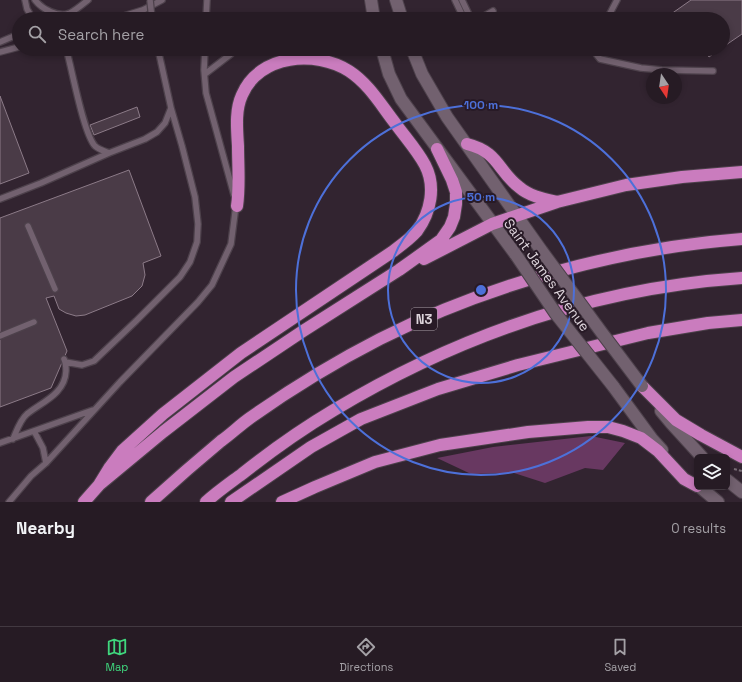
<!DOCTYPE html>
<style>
:root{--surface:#261b24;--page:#322831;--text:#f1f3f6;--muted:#a4a1a6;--line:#423941;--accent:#3fd77d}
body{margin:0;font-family:"Space Grotesk",sans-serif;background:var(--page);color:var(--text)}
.controls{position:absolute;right:12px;bottom:12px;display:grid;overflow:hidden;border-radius:6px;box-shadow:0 2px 6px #0003}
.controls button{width:36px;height:36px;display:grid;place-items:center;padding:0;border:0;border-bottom:1px solid var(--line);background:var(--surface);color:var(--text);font:20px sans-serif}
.compass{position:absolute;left:646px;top:68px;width:36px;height:36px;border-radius:50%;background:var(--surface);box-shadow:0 2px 6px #0003;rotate:167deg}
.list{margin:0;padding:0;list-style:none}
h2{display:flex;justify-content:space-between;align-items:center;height:52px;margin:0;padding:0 16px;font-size:17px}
h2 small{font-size:13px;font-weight:400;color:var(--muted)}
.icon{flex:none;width:22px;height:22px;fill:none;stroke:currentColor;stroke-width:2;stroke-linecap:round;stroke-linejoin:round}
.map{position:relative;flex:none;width:742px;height:502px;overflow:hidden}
.search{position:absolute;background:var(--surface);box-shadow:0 2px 6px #0003;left:12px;right:12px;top:12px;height:44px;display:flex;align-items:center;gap:10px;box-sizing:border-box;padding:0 14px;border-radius:22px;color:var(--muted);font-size:15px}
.sheet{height:124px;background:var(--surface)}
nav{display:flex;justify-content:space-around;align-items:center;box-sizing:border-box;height:56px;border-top:1px solid var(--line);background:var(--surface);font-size:11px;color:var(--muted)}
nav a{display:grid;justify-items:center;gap:2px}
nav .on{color:var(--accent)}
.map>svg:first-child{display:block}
</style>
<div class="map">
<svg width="742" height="502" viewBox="0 0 742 502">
<rect width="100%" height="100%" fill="#322430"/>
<path fill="#683861" d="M591 436 625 443 603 470 585 468 545 483 514 473 471 474 437 458 493 447Z"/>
<path fill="#4a3b47" stroke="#8c7b88" d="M691 0H742V34L723 47V19H664Z
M703 49H720L709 57Z
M0 96 29 173 0 184Z
M137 107 140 117 94 135 90 125Z
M129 170 161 256 143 263 145 275 142 286 132 296 85 315 76 316 66 313 59 309 54 296 46 298 67 351 51 388 0 407V218Z"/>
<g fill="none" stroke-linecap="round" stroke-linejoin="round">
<defs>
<path id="lane" d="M25 0 27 9 33 19
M35 0C42 9 58 18 70 13 76 10 83 4 88 0
M455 0 464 19
M462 0 471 19
M56 19 67 14
M114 19 143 10 162 0
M206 19 207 0
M479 19 493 11
M607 19 617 0
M0 42 19 34
M72 49 68 56C73 75 84 134 95 146 98 149 104 151 109 153
M205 49 204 70 206 93 234 195
M596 49V54L600 59 641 68 662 70 713 71
M0 52 19 47
M205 74 231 54 233 49
M0 199 41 183 109 153 145 139 157 132 165 123 171 108 158 49
M28 226 55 289
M0 336 34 322
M65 362 82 365 94 361 136 321 180 277 190 262 197 242 198 224 195 197 182 146 171 108
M34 431 43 448 46 463
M13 439C17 430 20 420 27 414 42 402 65 394 66 371 66 367 66 363 64 359
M0 443 93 410
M9 502 31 476 46 463 120 382 198 302 212 285 231 244 236 205"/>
<path id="secondary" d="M371 0 374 19
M396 0 402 19
M382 49 389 74 401 99 516 255
M412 49 422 74 447 117 541 250
M613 386 652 439 662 450
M661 411 671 423 702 457
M727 480 742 492
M700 487 718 502"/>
<path id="highway" d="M467 144C499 152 497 170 519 187 529 196 544 199 557 202
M424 259 492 224 557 202 626 185 682 177 742 172
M642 386 676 420 701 435 742 457
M99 485 110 467 122 451 163 414 241 353 392 252C400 246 410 239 417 231 431 212 436 186 425 165 417 150 405 137 395 123 381 105 369 84 349 71 316 50 259 54 242 95 235 110 237 129 238 146 238 166 240 186 237 206
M84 502 99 485 163 432 234 377 303 331 399 270 441 240 450 227 454 217 456 204V192L452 180 437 149
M151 502C174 481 197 461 221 441 231 434 240 425 250 418 291 389 335 362 380 339 489 284 620 248 742 239
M206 502C217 492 230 483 242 474 271 451 302 429 334 410 459 335 595 288 742 278
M231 502 311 447 361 419 438 389 518 365 648 333 708 323 742 320
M282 502 315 487 375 462 440 445 528 432 588 427H608L623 431 641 438 658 451 684 479 697 486"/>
</defs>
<use href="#lane" stroke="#4d414b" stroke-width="8"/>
<use href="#secondary" stroke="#4d414b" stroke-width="14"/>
<use href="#highway" stroke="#4d414b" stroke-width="14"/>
<path stroke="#796e77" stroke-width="2" stroke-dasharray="3 2" stroke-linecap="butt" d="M734 469 742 471"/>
<use href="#lane" stroke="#72616f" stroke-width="5.5"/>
<use href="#secondary" stroke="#72616f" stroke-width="12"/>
<use href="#highway" stroke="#ca7cbe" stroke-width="12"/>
<defs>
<path id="lane-bridge" d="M150 0 152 19"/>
<path id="secondary-bridge" d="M541 250 602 333 642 386
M516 255 556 314 613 386"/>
</defs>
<use href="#lane-bridge" stroke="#4d414b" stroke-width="8" stroke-linecap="butt"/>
<use href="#secondary-bridge" stroke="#4d414b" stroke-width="14" stroke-linecap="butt"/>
<use href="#lane-bridge" stroke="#72616f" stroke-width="5.5"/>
<use href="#secondary-bridge" stroke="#72616f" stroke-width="12"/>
</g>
<g fill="none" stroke="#4d70d9" stroke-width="2">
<circle cx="481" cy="290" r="93"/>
<circle cx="481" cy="290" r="185"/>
</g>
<g text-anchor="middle" stroke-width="4" stroke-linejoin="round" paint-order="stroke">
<rect fill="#281a26" stroke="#a79da5" stroke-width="1" x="411" y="308" width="26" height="22" rx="3"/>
<g font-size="13" font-weight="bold" fill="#ded5dc">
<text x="424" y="324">N3</text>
</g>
<g font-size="14" fill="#ded5dc" stroke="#281a26">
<text transform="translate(547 275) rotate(54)" y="5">Saint James Avenue</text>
</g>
</g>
<circle cx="481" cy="290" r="6" fill="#4d70d9" stroke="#281a26" stroke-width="2"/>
<g font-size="12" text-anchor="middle" font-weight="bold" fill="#4d70d9" stroke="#281a26" stroke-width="4" stroke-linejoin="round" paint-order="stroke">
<text x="481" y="109">100 m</text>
<text x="481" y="201">50 m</text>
</g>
</svg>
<div class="controls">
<button><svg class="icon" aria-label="layers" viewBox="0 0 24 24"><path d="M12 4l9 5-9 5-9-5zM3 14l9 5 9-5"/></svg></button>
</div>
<svg class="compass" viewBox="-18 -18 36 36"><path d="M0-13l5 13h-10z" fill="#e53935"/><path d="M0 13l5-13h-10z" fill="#a4a1a6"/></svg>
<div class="search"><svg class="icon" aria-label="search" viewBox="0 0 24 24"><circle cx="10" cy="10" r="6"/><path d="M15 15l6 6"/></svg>Search here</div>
</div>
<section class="sheet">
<h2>Nearby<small>0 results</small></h2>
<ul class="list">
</ul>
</section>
<nav>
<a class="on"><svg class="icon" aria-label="map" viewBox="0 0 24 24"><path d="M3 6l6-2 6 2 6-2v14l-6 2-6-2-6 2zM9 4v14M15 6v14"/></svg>Map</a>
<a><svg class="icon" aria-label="directions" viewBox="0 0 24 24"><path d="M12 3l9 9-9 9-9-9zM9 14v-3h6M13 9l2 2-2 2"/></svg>Directions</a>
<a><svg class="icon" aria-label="saved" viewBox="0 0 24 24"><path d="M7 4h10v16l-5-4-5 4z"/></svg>Saved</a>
</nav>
